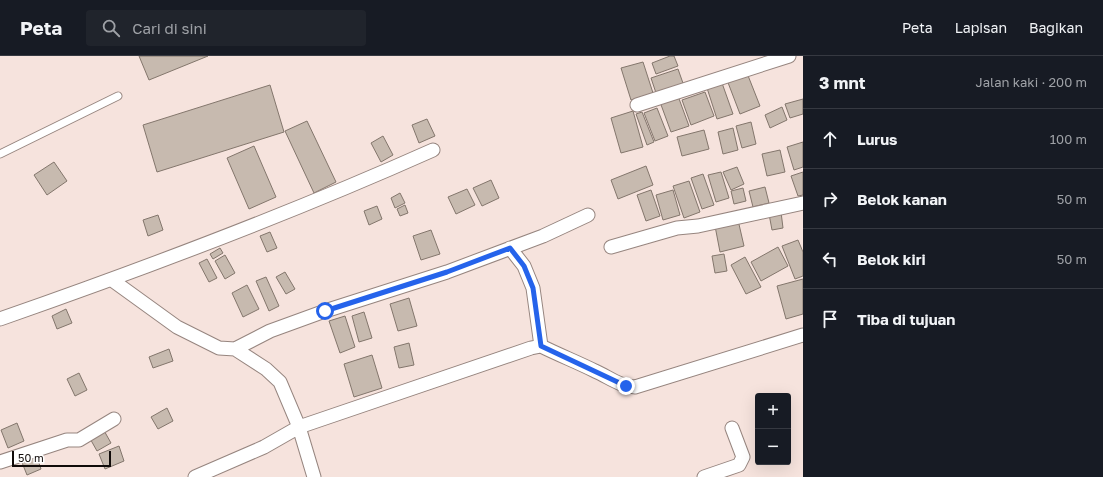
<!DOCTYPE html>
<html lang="id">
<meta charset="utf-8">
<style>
:root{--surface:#171b24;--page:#20242c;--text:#f1f3f6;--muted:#9ea1a6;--line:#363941}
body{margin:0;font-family:"Golos Text",sans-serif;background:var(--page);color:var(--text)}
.controls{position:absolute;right:12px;bottom:12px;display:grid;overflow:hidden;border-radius:4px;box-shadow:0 4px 16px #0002}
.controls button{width:36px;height:36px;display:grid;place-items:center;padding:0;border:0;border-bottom:1px solid var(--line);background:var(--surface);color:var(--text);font:20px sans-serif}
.scale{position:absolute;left:12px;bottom:10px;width:99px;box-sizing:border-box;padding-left:4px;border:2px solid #100b09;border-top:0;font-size:11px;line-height:14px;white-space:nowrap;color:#100b09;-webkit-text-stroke:3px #fff;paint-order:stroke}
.stop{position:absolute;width:12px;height:12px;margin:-9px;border:3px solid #2563eb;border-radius:50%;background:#fff}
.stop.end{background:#2563eb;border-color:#fff;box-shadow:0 1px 4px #0008}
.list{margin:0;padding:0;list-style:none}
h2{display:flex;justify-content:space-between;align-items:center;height:52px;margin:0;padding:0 16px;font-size:17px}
h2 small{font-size:13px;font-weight:400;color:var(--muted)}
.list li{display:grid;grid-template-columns:26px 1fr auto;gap:12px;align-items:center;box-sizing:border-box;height:60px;padding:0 16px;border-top:1px solid var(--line)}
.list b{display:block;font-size:15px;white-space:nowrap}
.list em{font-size:13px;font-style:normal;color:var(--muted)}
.icon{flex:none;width:22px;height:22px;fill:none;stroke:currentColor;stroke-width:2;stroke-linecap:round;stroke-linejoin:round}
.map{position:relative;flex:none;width:803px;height:421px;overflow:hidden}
header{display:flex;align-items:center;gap:24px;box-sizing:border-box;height:56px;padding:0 20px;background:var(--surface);border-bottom:1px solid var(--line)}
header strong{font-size:19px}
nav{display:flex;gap:22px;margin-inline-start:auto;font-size:14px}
.search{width:280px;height:36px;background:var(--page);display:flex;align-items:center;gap:10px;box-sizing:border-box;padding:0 14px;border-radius:4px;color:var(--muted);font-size:15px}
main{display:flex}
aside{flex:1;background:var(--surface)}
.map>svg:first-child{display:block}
</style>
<header>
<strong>Peta</strong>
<div class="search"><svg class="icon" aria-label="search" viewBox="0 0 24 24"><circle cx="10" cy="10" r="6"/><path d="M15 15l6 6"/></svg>Cari di sini</div>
<nav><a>Peta</a><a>Lapisan</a><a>Bagikan</a></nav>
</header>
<main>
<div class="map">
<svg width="803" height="421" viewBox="0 0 803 421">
<rect width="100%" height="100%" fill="#f6e3dd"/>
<path fill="#c7baaf" stroke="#83766c" d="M139 0H208L149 24Z
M670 0H674L678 10 656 18 652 7Z
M643 6 653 37 631 44 621 12Z
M678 13 684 30 657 40 651 22Z
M747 17 760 50 740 58 727 24Z
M722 27 733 58 717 63 707 32Z
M270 29 284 76 157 116 143 69Z
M705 36 714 60 691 69 682 44Z
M678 40 689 70 671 76 660 46Z
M803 43V58L790 62 785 48Z
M782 51 787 64 770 72 765 59Z
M657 52 668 80 655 85 644 57Z
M633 55 643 91 621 97 611 62Z
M642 56 654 86 647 89 636 58Z
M427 63 435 80 419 87 412 69Z
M307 65 336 126 314 137 285 75Z
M751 66 756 88 742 92 736 70Z
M733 72 738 94 723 98 718 76Z
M704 74 709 93 682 100 677 81Z
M383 80 393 99 381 106 371 87Z
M803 86V111L794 114 787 91Z
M254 90 276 141 249 153 227 102Z
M780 94 785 116 767 120 762 98Z
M54 106 67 125 47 139 34 119Z
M646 110 653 129 618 143 611 124Z
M737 111 744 128 731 134 723 116Z
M721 116 729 142 716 146 708 119Z
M803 116V139L798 140 791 120Z
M703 118 714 149 702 153 691 122Z
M491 124 499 142 482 150 473 132Z
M689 125 700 156 684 162 673 130Z
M765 131 769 147 753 151 749 135Z
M743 132 746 145 734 148 731 135Z
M467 133 475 149 456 158 448 141Z
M651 134 660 160 646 165 637 139Z
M673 134 680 159 663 164 656 139Z
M400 137 405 147 395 152 391 142Z
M405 149 408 157 400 160 397 153Z
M377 150 382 163 369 169 364 155Z
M781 156 783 172 772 174 769 158Z
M158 159 163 174 148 180 143 164Z
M738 164 744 190 720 196 715 170Z
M431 174 440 198 421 204 413 180Z
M270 176 277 192 267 196 260 180Z
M798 184 803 196V220L795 223 782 190Z
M778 191 788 210 761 225 751 206Z
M220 192 223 197 213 203 210 198Z
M724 198 727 215 715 217 712 200Z
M225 199 235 217 225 223 215 205Z
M745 201 761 231 746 238 731 209Z
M207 203 217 222 209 226 199 207Z
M285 216 295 233 286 238 276 221Z
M266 221 279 250 269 255 256 225Z
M803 223V258L786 263 777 230Z
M247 229 259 253 243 261 232 237Z
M409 242 417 270 398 275 390 248Z
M66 253 72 267 57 273 52 260Z
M364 256 372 282 359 286 352 260Z
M345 260 355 291 340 297 329 265Z
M409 287 414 309 399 312 394 291Z
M169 293 173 305 153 312 149 301Z
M372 299 382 332 354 341 344 308Z
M79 317 87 334 75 340 67 323Z
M167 352 173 365 158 373 151 361Z
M17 367 24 385 8 392 1 374Z
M102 371 111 387 97 395 88 379Z
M119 390 124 405 105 413 99 398Z
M36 398 41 413 27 419 21 404Z"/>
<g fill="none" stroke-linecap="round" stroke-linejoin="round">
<defs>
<path id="lane" d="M0 98 118 40"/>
<path id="street" d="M637 49 789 0
M611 191 677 172 698 170 803 147
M510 192 524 210 533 232 541 290
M112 224 177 271 219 292 235 293 266 313 280 326 299 371 314 421
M0 263C146 212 292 157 433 94
M235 293 270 275 325 255 447 216 543 180 588 159
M0 406 67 384H79L114 363
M195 421 264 391 299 371 531 292 541 290C559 299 577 306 595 315 609 321 619 330 635 331L803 279
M704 421 739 409 743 401 732 372"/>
</defs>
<use href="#lane" stroke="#96857f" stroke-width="9"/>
<use href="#street" stroke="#96857f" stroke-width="15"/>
<use href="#lane" stroke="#fff" stroke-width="7"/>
<use href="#street" stroke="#fff" stroke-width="13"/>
</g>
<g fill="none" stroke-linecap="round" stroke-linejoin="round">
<path stroke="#2563eb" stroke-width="5" d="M325 255 447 216 510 192 524 210 533 232 541 290 626 330"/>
</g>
</svg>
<div class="controls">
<button>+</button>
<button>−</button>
</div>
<div class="scale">50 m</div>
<div class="stop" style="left:325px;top:255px"></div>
<div class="stop end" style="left:626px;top:330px"></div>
</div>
<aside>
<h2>3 mnt<small>Jalan kaki · 200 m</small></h2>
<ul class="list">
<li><svg class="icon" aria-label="ahead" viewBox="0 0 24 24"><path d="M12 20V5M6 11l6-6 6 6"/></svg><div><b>Lurus</b></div><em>100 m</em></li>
<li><svg class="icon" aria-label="right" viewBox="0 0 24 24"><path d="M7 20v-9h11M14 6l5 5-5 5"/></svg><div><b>Belok kanan</b></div><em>50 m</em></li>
<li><svg class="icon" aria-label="left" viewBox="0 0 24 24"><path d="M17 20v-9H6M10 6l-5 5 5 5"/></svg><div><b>Belok kiri</b></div><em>50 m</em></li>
<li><svg class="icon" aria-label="arrive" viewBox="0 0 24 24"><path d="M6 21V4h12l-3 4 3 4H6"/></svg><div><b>Tiba di tujuan</b></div></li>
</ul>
</aside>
</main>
